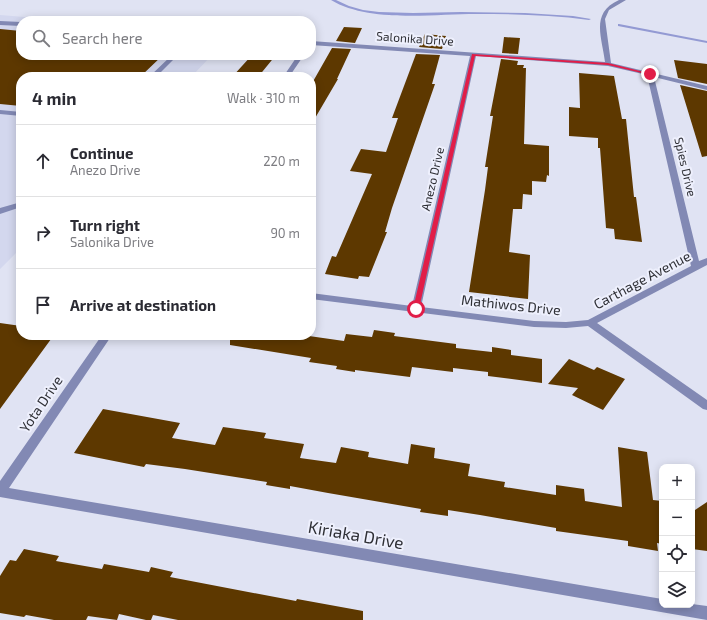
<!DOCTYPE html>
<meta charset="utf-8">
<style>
:root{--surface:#fff;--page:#f7f7f7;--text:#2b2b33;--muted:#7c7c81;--line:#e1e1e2}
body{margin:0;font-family:"Exo 2",sans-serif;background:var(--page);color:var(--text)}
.controls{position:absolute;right:12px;bottom:12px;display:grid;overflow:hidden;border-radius:8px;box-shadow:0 2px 10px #0003}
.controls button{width:36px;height:36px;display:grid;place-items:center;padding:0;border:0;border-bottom:1px solid var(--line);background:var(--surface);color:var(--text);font:20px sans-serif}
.stop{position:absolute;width:12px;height:12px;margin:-9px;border:3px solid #e11d48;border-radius:50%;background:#fff}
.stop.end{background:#e11d48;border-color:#fff;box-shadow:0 1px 4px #0008}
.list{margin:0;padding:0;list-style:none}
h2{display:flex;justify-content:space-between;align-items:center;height:52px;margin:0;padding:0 16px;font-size:17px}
h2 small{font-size:13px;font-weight:400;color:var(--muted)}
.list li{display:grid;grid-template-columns:26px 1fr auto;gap:12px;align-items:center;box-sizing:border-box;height:72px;padding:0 16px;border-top:1px solid var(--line)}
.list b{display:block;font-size:15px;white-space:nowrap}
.list p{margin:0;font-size:13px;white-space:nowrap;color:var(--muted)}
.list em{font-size:13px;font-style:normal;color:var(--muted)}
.icon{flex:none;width:22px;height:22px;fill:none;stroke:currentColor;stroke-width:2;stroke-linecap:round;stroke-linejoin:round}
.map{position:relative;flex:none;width:707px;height:620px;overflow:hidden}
.search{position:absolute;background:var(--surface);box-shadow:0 2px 10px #0003;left:16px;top:16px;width:300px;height:44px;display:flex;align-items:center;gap:10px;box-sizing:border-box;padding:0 14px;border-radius:16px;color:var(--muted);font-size:15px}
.panel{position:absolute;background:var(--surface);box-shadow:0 2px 10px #0003;left:16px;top:72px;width:300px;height:268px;border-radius:16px}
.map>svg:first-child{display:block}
</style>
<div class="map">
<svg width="707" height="620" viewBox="0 0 707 620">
<rect width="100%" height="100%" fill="#e0e3f3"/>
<path fill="#d3d7ee" d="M0 15 74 21H21V55H212L191 77H21V248L0 269Z"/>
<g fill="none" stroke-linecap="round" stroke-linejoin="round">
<path fill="#939ad3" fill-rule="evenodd" d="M331 0H336L349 6 363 10 379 12 413 13 461 12 525 13 573 16 591 19 589 20C551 15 514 14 476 14 433 14 369 23 331 0Z
M619 24 707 41V43L618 26V24Z"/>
</g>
<path fill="#5d3800" d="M344 27 362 28 355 43 336 41Z
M0 29 21 31V55H163L140 77H21V106L0 104Z
M425 34 446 36 442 49 419 47Z
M504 37 520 38 518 54 502 53Z
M332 48 351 49 337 79H338L311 125V85Z
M416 54 440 55 432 84H435L392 208 385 232H387L369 277 359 276 358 279 325 274 332 256 336 257 372 174 350 171 361 149 386 152 398 118H392Z
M252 55H276L258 77H232Z
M501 59 518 61 517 65H524L523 68H526L524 144 549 146V176L547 175 546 182 532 181V195L523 194 522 209H513L509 252 530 255 528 299 469 292 485 190 488 167H485L493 116H490Z
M674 60 707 64V84L678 78Z
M579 73 614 76 622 119H626L634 197H636L642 242 615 239 614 229 606 228 600 148H598V138L569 136V107L580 108Z
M680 85 707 91V156L702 157Z
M0 323 21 326V335H54L0 409Z
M374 330 395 333 394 336 456 344V348L492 352V347L511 350V355L542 359V383L488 376V372L453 368V372L412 367 410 377 355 370V372L336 369 337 366 309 362 311 358 230 345V335H302L344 341 346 334 372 337Z
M569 359 594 370 597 367 625 379 603 410 572 395 578 388 548 384Z
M103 409 180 423 172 438 215 445 223 427 266 433 264 438 304 444 300 458 336 463 341 447 369 452 368 457 408 464 411 444 435 448 434 458 470 464 468 476 505 482 504 487 556 495V485L584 489 585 501 622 507 618 447 647 452 653 500 662 501V544L657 543 658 551 628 546V541L556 531V528L480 515 448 510V516L420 512 421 509 328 493 290 486V489L266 485 267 482 185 469 146 464 144 467 74 453Z
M707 502V551L692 549V512Z
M24 549 59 556 56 561 102 569 104 564 149 572 151 567 173 572 170 577 296 601 297 599 363 611V620H178L153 615 151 620H146L119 614 117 620 88 616 86 620H54L26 615 24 617 0 613V576L10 560 16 561Z"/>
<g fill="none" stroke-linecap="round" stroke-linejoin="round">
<path fill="#8289b4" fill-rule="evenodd" d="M619 0H626L609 10 605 19 611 63 707 86V90L654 77 699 261 707 258V265L597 323 707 400V410L703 409 588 326 566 328 534 327 311 299V293L412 306 470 56 311 45V41L605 62C602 37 590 13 619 0ZM476 56 608 66 647 75 691 266 588 320 566 322 534 321 421 307Z
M0 21 21 22V26L0 25Z
M172 55H178L156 77H149Z
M298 55H304L289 77H283Z
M0 110 21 112V116L0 114Z
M21 202V207L0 214V208Z
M102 335H112L9 488 662 599V605H692V604L707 606V620L0 497V481Z"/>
</g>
<path fill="#e11d48" d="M472 54 608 63 652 74 650 75 608 65 475 56 419 309 416 311 413 309Z"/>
<g text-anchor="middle" stroke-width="4" stroke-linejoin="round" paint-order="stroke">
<g font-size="12" fill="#2f3036" stroke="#eef0fd">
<text transform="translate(415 39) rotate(4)" y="4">Salonika Drive</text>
<text transform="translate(685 167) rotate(77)" y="4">Spies Drive</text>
<text transform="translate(433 179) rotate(-77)" y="4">Anezo Drive</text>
</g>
<g font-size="14" fill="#2f3036" stroke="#eef0fd">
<text transform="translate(642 280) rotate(-28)" y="5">Carthage Avenue</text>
<text transform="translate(511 305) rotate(6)" y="5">Mathiwos Drive</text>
<text transform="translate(41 404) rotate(-56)" y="5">Yota Drive</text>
</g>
<g font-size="17" fill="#2f3036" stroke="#eef0fd">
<text transform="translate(356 535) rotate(10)" y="6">Kiriaka Drive</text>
</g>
</g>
</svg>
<div class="controls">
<button>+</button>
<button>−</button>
<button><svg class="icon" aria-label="locate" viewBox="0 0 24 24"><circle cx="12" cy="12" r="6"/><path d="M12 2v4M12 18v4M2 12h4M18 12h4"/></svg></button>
<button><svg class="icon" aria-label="layers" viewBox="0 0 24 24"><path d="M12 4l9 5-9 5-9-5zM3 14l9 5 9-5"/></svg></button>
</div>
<div class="stop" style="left:416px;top:309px"></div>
<div class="stop end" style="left:650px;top:74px"></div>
<div class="search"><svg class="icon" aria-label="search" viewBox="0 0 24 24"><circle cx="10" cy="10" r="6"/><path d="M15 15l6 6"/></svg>Search here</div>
<section class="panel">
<h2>4 min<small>Walk · 310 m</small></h2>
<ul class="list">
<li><svg class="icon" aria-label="ahead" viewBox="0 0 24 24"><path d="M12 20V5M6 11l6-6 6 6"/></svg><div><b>Continue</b><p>Anezo Drive</p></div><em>220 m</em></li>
<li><svg class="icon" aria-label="right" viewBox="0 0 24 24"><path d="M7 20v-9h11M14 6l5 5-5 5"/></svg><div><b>Turn right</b><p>Salonika Drive</p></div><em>90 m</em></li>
<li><svg class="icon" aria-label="arrive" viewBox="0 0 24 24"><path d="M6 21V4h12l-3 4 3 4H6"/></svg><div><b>Arrive at destination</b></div></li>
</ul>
</section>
</div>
